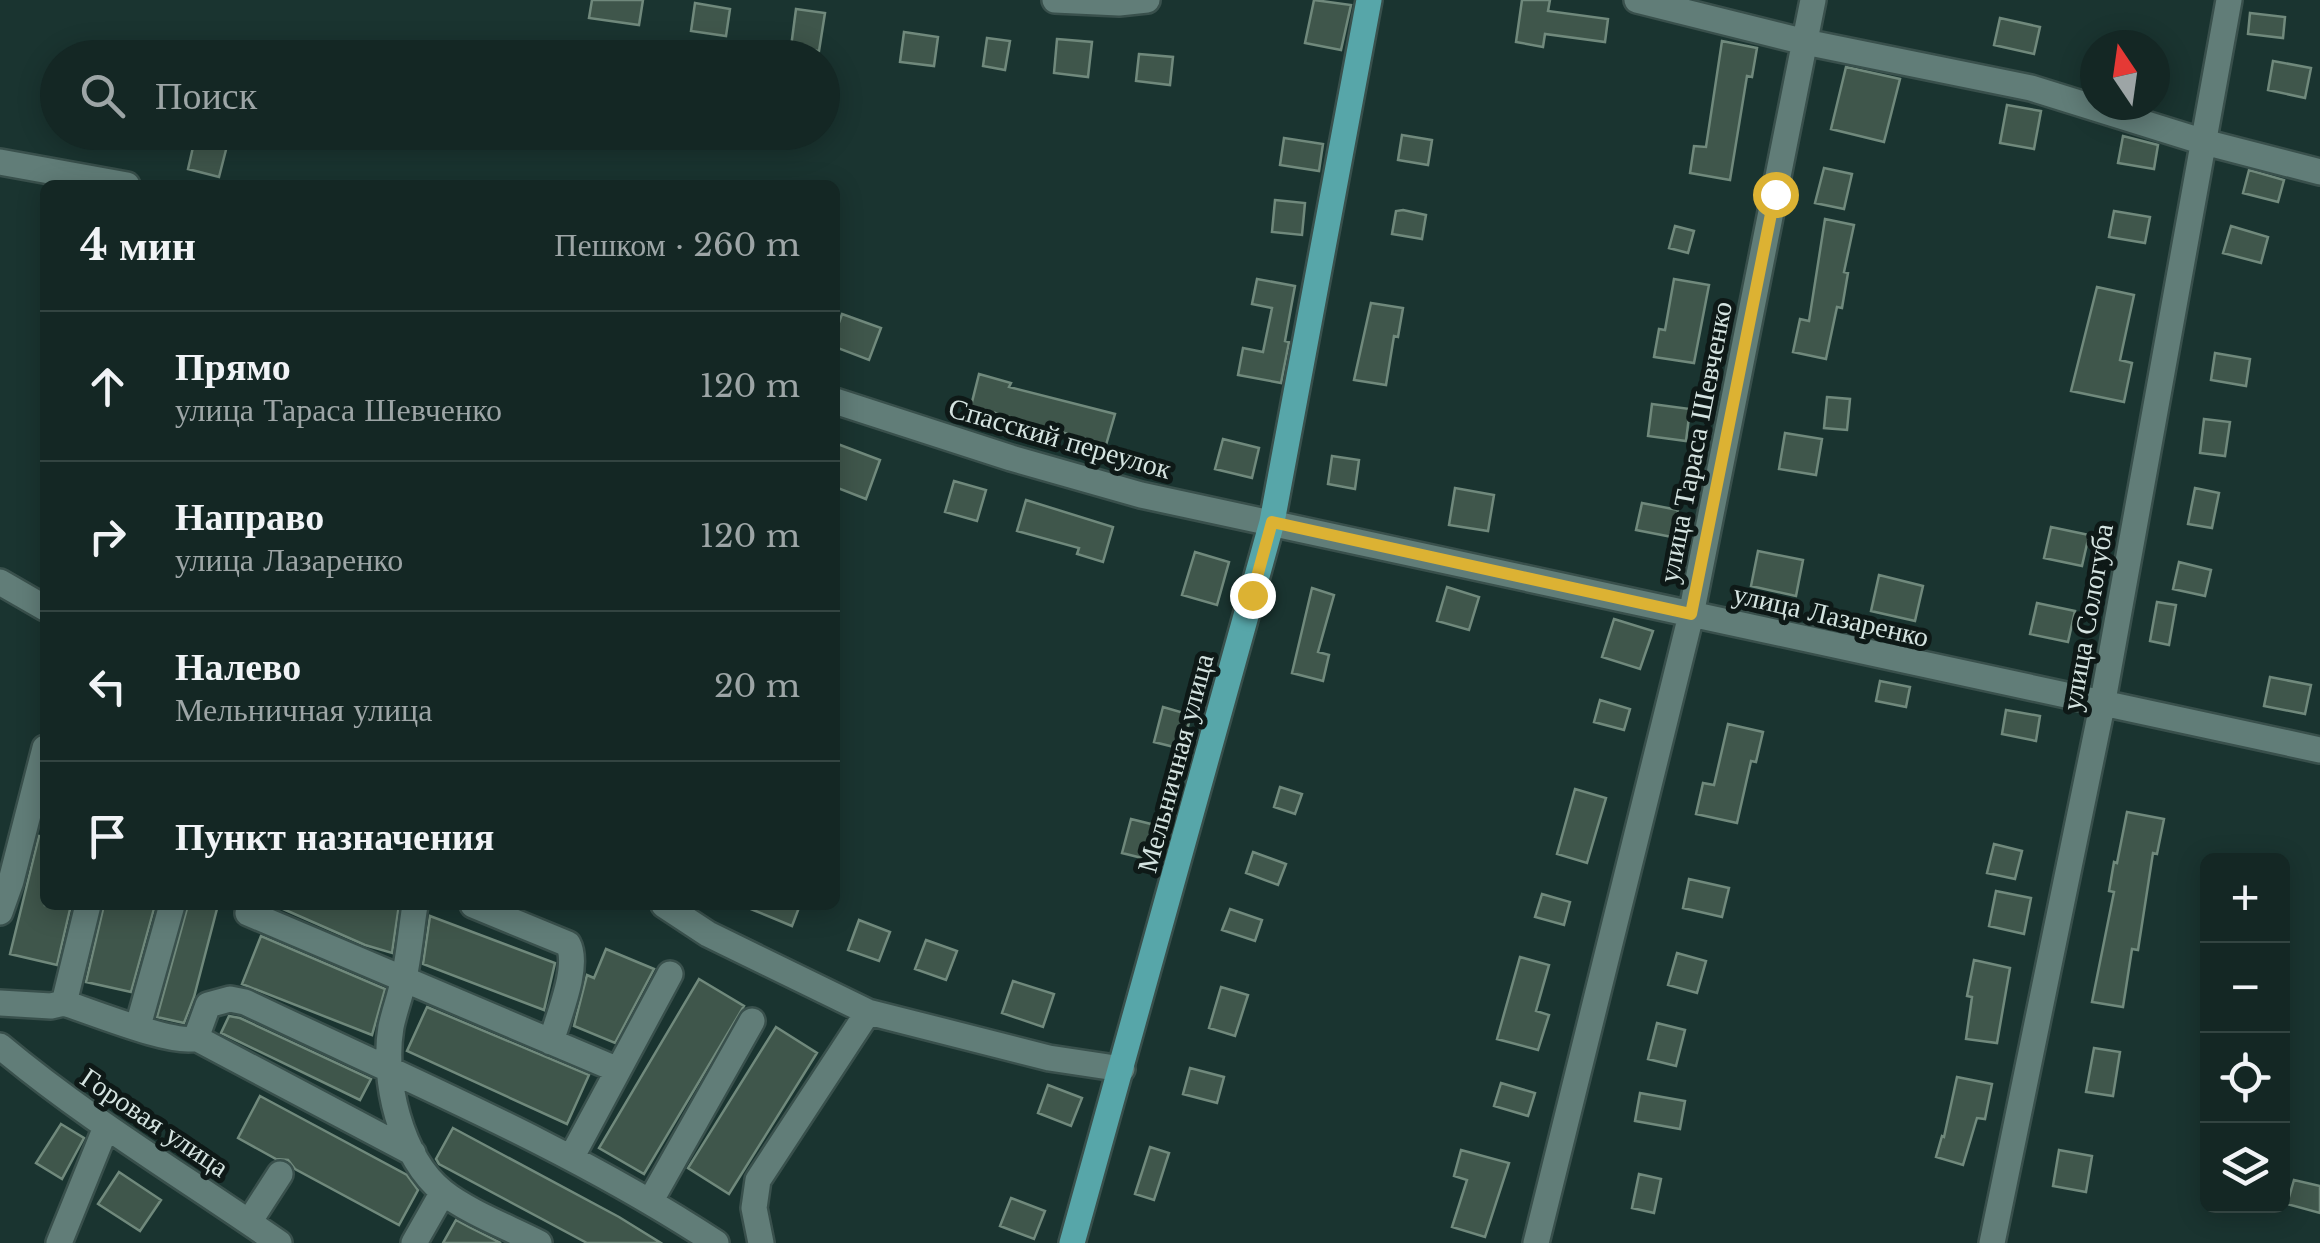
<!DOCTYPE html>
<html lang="ru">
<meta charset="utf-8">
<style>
:root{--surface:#142724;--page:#1d2f2c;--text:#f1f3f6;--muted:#9da5a6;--line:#334441}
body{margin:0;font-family:"Libre Baskerville",serif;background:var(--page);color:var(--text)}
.controls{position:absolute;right:30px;bottom:30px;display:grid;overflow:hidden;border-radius:15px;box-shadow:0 5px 25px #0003}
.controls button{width:90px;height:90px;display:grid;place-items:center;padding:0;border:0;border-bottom:2px solid var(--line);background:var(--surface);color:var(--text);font:50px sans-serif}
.compass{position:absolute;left:2080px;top:30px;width:90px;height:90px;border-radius:50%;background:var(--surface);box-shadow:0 5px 25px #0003;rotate:347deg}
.stop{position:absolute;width:30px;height:30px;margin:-22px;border:8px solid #dcb233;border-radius:50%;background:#fff}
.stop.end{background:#dcb233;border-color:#fff;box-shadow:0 2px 10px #0008}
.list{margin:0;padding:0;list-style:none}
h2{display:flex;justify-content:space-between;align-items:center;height:130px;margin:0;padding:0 40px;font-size:42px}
h2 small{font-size:32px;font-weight:400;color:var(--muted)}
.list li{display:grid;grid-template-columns:65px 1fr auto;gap:30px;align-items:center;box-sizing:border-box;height:150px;padding:0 40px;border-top:2px solid var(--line)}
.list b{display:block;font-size:38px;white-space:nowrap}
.list p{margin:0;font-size:32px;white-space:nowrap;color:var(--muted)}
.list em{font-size:32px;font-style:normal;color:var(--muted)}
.icon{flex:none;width:55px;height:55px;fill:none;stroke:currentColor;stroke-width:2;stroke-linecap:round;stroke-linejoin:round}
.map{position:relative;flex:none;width:2320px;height:1243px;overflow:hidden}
.search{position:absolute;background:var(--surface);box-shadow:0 5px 25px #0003;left:40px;top:40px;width:800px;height:110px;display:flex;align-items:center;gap:25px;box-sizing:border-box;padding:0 35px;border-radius:55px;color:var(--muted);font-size:38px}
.panel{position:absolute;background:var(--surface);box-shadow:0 5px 25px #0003;left:40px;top:180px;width:800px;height:730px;border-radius:15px}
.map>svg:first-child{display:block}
</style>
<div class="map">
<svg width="2320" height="1243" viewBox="0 0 2320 1243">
<rect width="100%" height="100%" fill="#1a3430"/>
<path fill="#3f564b" stroke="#70897c" stroke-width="2.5" d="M592 0H643L639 25 589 18Z
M1314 0 1351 5 1341 50 1305 43Z
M1522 0H1550L1548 11 1608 19 1605 42 1545 34 1543 47 1516 42Z
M695 3 730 9 726 36 691 31Z
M796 9 825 13 819 51 791 47Z
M2250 13 2285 17 2283 38 2248 34Z
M2000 18 2040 27 2034 54 1994 45Z
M904 32 938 37 934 66 900 62Z
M987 38 1010 41 1005 70 983 66Z
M1057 39 1092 42 1088 77 1054 73Z
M1722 41 1757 48 1752 77 1747 76 1730 180 1690 173 1694 146 1706 147Z
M1139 54 1173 57 1170 85 1136 81Z
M2273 61 2311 68 2305 98 2268 90Z
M1846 67 1900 79 1884 142 1831 129Z
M2007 105 2041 111 2034 149 2000 143Z
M196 134 228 142 219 177 188 169Z
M1402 135 1432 140 1428 165 1398 160Z
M2123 136 2158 145 2154 169 2118 163Z
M1284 138 1323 144 1319 171 1280 165Z
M1824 168 1852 174 1844 209 1815 203Z
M2249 170 2284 180 2278 202 2243 193Z
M1275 200 1305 203 1302 235 1272 232Z
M1403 210 1426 215 1422 239 1392 234 1396 211Z
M2114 211 2150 217 2145 243 2109 237Z
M1825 219 1854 225 1844 272 1848 273 1842 308 1837 307 1826 359 1793 352 1800 319 1809 321Z
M1675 226 1694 231 1688 253 1669 248Z
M2231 226 2268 237 2261 263 2223 253Z
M1257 279 1295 286 1285 341 1289 342 1281 383 1238 375 1243 348 1263 352 1272 308 1252 304Z
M1674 279 1709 285 1694 363 1654 357 1659 329 1665 330Z
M2097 287 2134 295 2120 360 2132 363 2124 402 2071 391Z
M1371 303 1403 308 1398 337 1394 336 1386 385 1354 380Z
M842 314 881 328 869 360 835 347V334Z
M2215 353 2250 359 2246 386 2211 380Z
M979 374 1011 383 1009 387 1115 414 1106 445 1044 427 1043 431 1011 422 1013 418 971 406Z
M1827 397 1850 399 1847 430 1824 428Z
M1652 404 1690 409 1686 441 1648 436Z
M2204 419 2230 422 2225 456 2200 453Z
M1785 433 1822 439 1816 475 1779 469Z
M1223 439 1259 448 1252 478 1215 469Z
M835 443 880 460 866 499 835 487Z
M1332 456 1359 460 1355 489 1328 484Z
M954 481 986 490 977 521 945 512Z
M1455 488 1494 495 1488 531 1449 525Z
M2195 488 2219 493 2212 528 2188 524Z
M1026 500 1113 527 1103 562 1077 554 1079 548 1017 531Z
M1642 503 1678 510 1672 537 1636 530Z
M2051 527 2089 535 2082 566 2044 558Z
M1758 551 1803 560 1796 596 1751 586Z
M1195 552 1229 562 1217 605 1182 595Z
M2179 562 2211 570 2205 596 2173 589Z
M1879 575 1923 586 1915 621 1871 611Z
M1447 587 1479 597 1469 630 1437 621Z
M1312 588 1334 595 1318 652 1329 655 1323 681 1292 673Z
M2157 602 2176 605 2169 645 2150 641Z
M2037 603 2075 611 2068 642 2030 634Z
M1614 619 1653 631 1640 669 1602 657Z
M2270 677 2311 685 2305 714 2264 706Z
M1880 681 1910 687 1906 707 1876 701Z
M1600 700 1630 709 1624 730 1594 722Z
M1163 707 1191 715 1182 749 1154 742Z
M2006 710 2040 716 2036 741 2002 734Z
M1728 724 1763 732 1756 762 1751 761 1737 823 1696 814 1703 783 1714 785Z
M1280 787 1302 794 1295 814 1274 807Z
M1575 789 1606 798 1587 863 1557 854Z
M2127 812 2164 819 2157 854 2153 853 2138 950 2132 949 2123 1007 2092 1002 2114 892 2109 891 2114 862 2117 863Z
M1131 819 1159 826 1150 860 1122 853Z
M39 836 45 837V905H71L57 965 10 954Z
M1994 844 2022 851 2015 879 1987 873Z
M1253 852 1286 864 1278 885 1246 873Z
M1689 879 1729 888 1722 917 1683 908Z
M1996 891 2031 898 2024 934 1989 926Z
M1542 894 1570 902 1564 925 1535 917Z
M104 905H155L131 992 86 982Z
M188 905H218L194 997 184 1023 157 1017Z
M274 905H399L392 953 365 945Z
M741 905H800L792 926Z
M1230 909 1262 920 1255 941 1222 930Z
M430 916 555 963 544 1010 423 964Z
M859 920 890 932 879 961 848 950Z
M261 936 385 989 372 1035 242 984Z
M926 940 957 951 946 980 915 969Z
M606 949 654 969 615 1043 574 1026 587 975 594 978Z
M1677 953 1706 961 1697 993 1668 985Z
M1520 957 1549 965 1536 1011 1549 1015 1538 1050 1497 1039Z
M1974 960 2010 968 1997 1043 1966 1039 1972 997 1967 996Z
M699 979 744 1006 644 1174 599 1148Z
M1013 981 1054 994 1043 1027 1002 1013Z
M1221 987 1248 995 1235 1036 1209 1028Z
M427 1007 589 1075 567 1124 407 1051Z
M229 1016 240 1018 371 1079 360 1100 221 1033Z
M1657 1023 1685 1030 1676 1066 1648 1059Z
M776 1027 817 1053 729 1194 688 1168Z
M2094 1048 2120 1052 2113 1096 2086 1092Z
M1190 1068 1224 1077 1217 1103 1183 1094Z
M1957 1077 1992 1084 1985 1119 1977 1118 1963 1165 1936 1157 1942 1136 1944 1137Z
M1501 1083 1535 1093 1528 1116 1494 1106Z
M1048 1085 1082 1098 1071 1126 1038 1113Z
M1640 1093 1685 1101 1680 1129 1635 1121Z
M260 1096 407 1175 418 1190 399 1225 295 1169 288 1160 276 1159 238 1138Z
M61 1124 84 1138 62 1179 36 1163Z
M453 1128 619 1217 661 1243H587L439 1164 436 1159Z
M1150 1147 1169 1153 1154 1200 1135 1194Z
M1461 1150 1509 1163 1485 1237 1452 1227 1467 1180 1454 1176Z
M2059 1150 2092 1156 2086 1192 2053 1186Z
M119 1172 161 1200 140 1231 98 1204Z
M1639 1174 1661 1179 1654 1213 1632 1208Z
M2294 1180 2320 1186V1213L2287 1204Z
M1011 1198 1045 1211 1034 1239 1000 1226Z
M456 1220 469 1227 501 1243H443Z"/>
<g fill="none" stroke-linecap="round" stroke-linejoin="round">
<defs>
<path id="minor" d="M1055 0 1119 3 1147 0
M1637 0 1805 42 2031 88 2204 142 2320 172
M0 162 127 185
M835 401 1011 458 1141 495 2320 750
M0 582 45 608
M415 905C411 930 409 957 403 982 400 997 394 1012 391 1027 382 1079 400 1157 443 1192 468 1212 510 1228 539 1243
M473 905 568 944C580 966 558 1017 551 1042
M664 905 708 934 868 1012 1049 1058 1122 1069
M0 912 11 881 45 748
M248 913 618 1070
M0 1003 51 1006 64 1003C90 1011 175 1046 196 1038L208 1005 230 999 245 1002C404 1078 569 1146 716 1243
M64 1003 88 905
M138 1026 172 905
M196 1038 413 1153
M0 1046C87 1119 186 1178 279 1243
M571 1158 670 974
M651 1200 752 1021
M249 1222 280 1174
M59 1243 106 1127
M414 1243 443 1192
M761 1243 754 1208 758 1180 868 1012
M1536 1243 1691 615 1813 0
M1992 1243 2102 706 2229 0"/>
<path id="major" d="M1072 1243 1272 522 1369 0"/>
</defs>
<use href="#minor" stroke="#39504c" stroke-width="30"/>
<use href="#major" stroke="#39504c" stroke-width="30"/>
<use href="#minor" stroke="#617d78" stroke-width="25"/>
<use href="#major" stroke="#57a6a9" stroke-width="25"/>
</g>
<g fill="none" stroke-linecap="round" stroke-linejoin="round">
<path stroke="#dcb233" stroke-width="12" d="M1252 595 1272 522 1691 614 1775 194"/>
</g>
<g text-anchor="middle" stroke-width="10" stroke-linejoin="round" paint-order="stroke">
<g font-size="28" fill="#d5e4e1" stroke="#0e1917">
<text transform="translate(1060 438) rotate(16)" y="10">Спасский переулок</text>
<text transform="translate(1695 442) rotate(-79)" y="10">улица Тараса Шевченко</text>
<text transform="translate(1831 615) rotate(13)" y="10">улица Лазаренко</text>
<text transform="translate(2087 617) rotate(-80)" y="10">улица Сологуба</text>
<text transform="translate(1175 763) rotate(-75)" y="10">Мельничная улица</text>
<text transform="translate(155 1122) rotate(34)" y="10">Горовая улица</text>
</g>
</g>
</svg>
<div class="controls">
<button>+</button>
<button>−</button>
<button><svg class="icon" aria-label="locate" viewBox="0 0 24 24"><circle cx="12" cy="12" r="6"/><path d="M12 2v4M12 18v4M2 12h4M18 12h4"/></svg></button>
<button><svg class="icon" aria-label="layers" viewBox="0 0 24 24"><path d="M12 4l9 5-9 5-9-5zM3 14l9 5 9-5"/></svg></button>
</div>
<svg class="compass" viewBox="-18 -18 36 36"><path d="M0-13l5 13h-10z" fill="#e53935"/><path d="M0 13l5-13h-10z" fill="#9da5a6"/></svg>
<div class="stop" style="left:1775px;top:194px"></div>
<div class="stop end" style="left:1252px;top:595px"></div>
<div class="search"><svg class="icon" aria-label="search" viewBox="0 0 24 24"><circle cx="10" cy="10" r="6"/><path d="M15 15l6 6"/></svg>Поиск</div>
<section class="panel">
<h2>4 мин<small>Пешком · 260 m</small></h2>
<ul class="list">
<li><svg class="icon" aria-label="ahead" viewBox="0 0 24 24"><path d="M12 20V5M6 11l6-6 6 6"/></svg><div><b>Прямо</b><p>улица Тараса Шевченко</p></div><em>120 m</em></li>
<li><svg class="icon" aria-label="right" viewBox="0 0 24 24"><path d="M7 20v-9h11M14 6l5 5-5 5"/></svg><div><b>Направо</b><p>улица Лазаренко</p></div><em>120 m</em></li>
<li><svg class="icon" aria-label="left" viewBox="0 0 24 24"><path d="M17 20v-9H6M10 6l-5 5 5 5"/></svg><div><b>Налево</b><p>Мельничная улица</p></div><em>20 m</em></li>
<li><svg class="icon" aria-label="arrive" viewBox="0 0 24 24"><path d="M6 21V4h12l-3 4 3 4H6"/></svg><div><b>Пункт назначения</b></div></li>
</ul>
</section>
</div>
